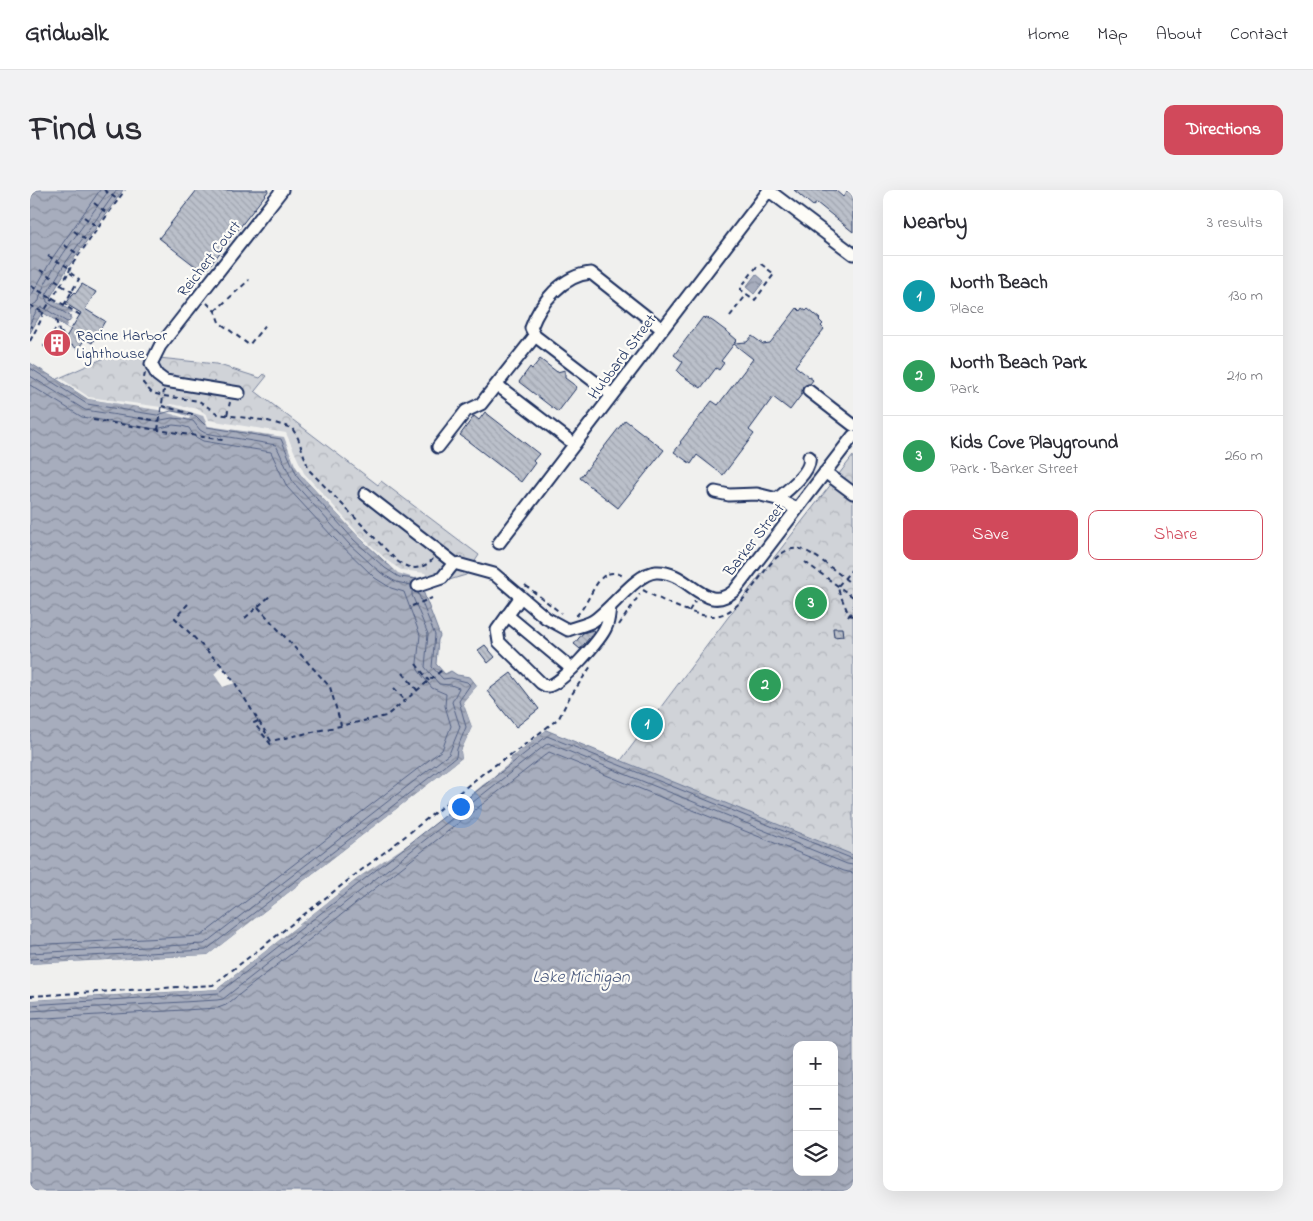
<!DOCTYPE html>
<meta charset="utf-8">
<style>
:root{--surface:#fff;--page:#f2f2f3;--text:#2b2b33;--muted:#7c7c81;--line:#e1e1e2;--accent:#d1495b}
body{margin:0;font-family:"Indie Flower",sans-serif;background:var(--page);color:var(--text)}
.controls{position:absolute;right:15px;bottom:15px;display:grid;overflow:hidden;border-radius:10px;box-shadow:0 5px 20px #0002}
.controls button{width:45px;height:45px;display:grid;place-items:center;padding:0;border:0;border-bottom:1px solid var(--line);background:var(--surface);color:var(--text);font:25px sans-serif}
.you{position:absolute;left:430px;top:616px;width:18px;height:18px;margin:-12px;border:4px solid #fff;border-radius:50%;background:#1a73e8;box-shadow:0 0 0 8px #1a73e833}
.badge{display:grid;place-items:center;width:32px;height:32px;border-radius:50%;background:var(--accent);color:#fff;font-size:16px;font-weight:700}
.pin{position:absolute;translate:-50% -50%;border:2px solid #fff;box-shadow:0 1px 5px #0006}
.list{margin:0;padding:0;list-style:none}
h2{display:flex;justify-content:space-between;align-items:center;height:65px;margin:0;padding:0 20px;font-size:21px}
h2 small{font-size:16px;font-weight:400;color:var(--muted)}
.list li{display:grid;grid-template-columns:32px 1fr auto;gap:15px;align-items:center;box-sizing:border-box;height:80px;padding:0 20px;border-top:1px solid var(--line)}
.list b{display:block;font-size:19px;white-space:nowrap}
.list p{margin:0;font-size:16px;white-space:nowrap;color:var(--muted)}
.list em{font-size:16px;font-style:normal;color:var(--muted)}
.actions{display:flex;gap:10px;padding:15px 20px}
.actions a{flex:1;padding:11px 0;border:1px solid var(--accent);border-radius:10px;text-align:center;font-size:18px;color:var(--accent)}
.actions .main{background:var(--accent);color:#fff}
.icon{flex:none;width:28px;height:28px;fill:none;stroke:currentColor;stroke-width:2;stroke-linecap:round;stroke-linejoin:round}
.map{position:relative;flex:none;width:823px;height:1001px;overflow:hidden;border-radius:10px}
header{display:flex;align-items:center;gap:30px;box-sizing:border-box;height:70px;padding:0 25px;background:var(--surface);border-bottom:1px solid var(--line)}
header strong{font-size:24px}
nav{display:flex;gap:28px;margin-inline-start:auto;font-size:18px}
.intro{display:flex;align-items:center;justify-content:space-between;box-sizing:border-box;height:120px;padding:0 30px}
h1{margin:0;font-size:35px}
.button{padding:12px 22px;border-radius:10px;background:var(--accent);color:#fff;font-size:18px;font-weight:700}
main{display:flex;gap:30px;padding:0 30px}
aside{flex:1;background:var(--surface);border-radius:10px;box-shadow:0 5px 20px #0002}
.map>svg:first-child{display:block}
</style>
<header>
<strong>Gridwalk</strong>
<nav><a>Home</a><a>Map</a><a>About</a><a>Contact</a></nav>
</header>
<div class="intro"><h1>Find us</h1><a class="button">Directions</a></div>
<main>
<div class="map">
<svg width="823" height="1001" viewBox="0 0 823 1001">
<defs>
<pattern id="park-crowns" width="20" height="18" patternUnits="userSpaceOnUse" patternTransform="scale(1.25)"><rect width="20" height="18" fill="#d0d3d8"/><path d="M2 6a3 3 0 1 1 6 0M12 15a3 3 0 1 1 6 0" fill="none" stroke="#b2b5bc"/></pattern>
<pattern id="water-waves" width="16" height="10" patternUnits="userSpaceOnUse" patternTransform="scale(1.25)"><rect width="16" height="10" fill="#a7adbd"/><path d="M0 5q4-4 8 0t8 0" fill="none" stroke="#878d9d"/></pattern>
<pattern id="building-back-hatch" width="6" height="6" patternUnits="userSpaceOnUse" patternTransform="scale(1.25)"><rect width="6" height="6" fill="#bbc0ca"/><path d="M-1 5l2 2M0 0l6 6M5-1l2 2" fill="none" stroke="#a0a5b0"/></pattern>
</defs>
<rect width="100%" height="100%" fill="#f0f0ee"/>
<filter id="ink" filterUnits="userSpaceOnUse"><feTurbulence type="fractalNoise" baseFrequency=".02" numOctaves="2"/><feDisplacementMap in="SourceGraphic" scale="10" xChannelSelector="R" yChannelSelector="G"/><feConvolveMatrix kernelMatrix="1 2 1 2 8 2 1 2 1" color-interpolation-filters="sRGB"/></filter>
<g filter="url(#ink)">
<path fill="url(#park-crowns)" stroke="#76819b" d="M88 162 113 167 117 165 129 168 186 174 230 188 234 184 237 186 225 201 348 295 351 291 449 365 436 385 399 396 357 374 315 333 155 218 141 216 133 219 58 209 27 189Z
M823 266V673L583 581 711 410Z"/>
<path fill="url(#water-waves)" stroke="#6f7b97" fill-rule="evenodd" d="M0 0H93L38 77 20 108 49 126 41 140 12 122 0 143Z
M726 84 734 91 724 104 716 97Z
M0 173 58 209 133 219C147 213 171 217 178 233L255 245 271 285 328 346 357 374 370 382 394 385 399 396 393 401 410 446 408 450 406 474 415 484 421 481 427 485 440 487 447 496 433 512 442 537 431 561 432 568 178 765 0 774Z
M516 540 823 665V1001H0V810L187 799ZM767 855H804V982H767Z"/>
<path fill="#f0f0ee" d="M43 122 50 126 43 141 36 137 39 129H42L39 124Z
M27 189H32L59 207 131 217 160 227 159 229 155 228 128 220 58 209Z
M141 214 169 219 177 225 179 230 256 243 274 283 329 344 359 372 371 380 395 383 397 386 384 388 368 383 328 346 271 285 265 275 254 247 178 236 173 226 138 215Z
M192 476 201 487 205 493 193 497 184 484Z
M447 496H449L436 513 443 538 433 561 434 570 179 767 0 776V774L178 765 432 568 431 561 442 537 433 512Z
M515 538 516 540 479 569 481 572 386 649 332 685 187 799 0 810V807L186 797Z"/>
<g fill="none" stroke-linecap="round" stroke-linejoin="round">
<path stroke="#536184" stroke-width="1" d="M0 108 23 67 70 0
M0 120 3 115 9 111C11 88 64 22 79 0
M0 133 7 120 12 117 37 132 40 131V126L17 112 16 105 34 75 87 0
M0 178 57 214 127 225 141 221 154 223 166 226 177 237 251 249 268 288 324 350 355 378 369 387 386 389
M0 186 55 220 126 231 142 228 153 229 163 231 170 240 175 243 246 255 263 292 319 354 351 383 366 392 381 395
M0 195 52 227 126 239 143 235 152 236 159 238 164 246 173 251 241 262 257 297 302 346 345 388 361 398 374 402 390 445 387 473 388 480 402 498 416 504 415 516 421 536 412 560 171 746 0 755
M0 763 174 754 419 564 430 537 422 512 429 498 421 495 409 494 395 477 398 444 382 405V399
M0 769 176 760 426 567 427 559 436 537 429 511 440 495 437 492 421 488 413 489 402 477 405 445 388 403
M0 815 189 803 517 546 823 669
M0 821 187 810 193 809 518 553 817 674 823 675
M0 829 188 818 196 815 519 562 814 681 823 683"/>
</g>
<path fill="url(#building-back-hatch)" stroke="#1b2f5e" d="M167 0H239L174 83 129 48Z
M764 0H805L813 7 818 0H823V42L787 13 783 16Z
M52 94 66 102 55 119 75 131 62 153 55 149 48 159 36 152 28 165 24 162 22 165 16 160 24 144 25 143 29 145 30 143 36 147 51 123 36 114 42 105 45 102 46 103Z
M767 118 770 121 772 118 776 121 778 119 790 129 789 130 793 134 791 136 794 139 765 176 783 190 780 194 773 197 772 204 760 220 743 207 719 240 724 244 693 285 667 265 661 274 644 262 651 253 650 252 682 211 688 215 723 169 704 154 691 171 694 173 689 180 686 178 671 198 651 185 647 181 653 172 644 165 673 127 675 129 676 127 684 132 700 144 707 150 704 153 717 152 722 146 733 154 740 153Z
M510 169 527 182 535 180V188L547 197 528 222 489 192 500 177 502 179Z
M455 222 509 264 503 271 505 273 491 292 430 245 444 226 449 230Z
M595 230 634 260 588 318 550 288Z
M803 438H812L813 446 804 447Z
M563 440 565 441 550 459 544 454 553 443Z
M455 455 465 467 458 473 448 460Z
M481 483 509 519 486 537 457 501Z"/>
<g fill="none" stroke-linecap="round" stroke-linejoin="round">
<defs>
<path id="minor" d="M738 0 823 64
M467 195 544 254
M779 201 823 235
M209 203 135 191 127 185 121 174 130 156 252 0
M582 205 505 146 501 138C510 113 533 85 561 83L632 139
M408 257 436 221 451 214 505 146
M795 282 823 303
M685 302 699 305 727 304 747 309 767 319
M335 304 424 373 464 384 516 428 538 440C546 437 556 435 563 431 581 420 606 383 626 382 659 380 675 427 705 400L823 246
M747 309C757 301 783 280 779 267
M469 353 739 0
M388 396 412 388 424 373
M490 408 467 440 469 452 511 493C514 495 515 496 518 496 532 494 571 449 576 437 579 431 579 423 580 417
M477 425 542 479"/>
</defs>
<use href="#minor" stroke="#1b2f5e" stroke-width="15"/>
<path stroke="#1b2f5e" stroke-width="2" stroke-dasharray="5 4" stroke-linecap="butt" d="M74 0 87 9
M64 13 77 23
M54 27 66 36
M44 41 56 50
M34 55 48 64
M18 66 38 77
M731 74 744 84 725 110 711 100V97L728 75Z
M10 80 29 92
M39 82 41 76 95 0
M31 95 44 103
M1 96 21 108
M23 108 50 125
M177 113 185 121 189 132 219 155 237 133
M0 115 12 122
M185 121 219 90
M700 126 717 104
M26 130 29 141
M0 136 3 137
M0 151 10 132 13 123 39 82 49 89 34 115
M17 158 14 156 25 140 37 146
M115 183 113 193 122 203 134 206 169 211 188 224 238 231 262 238 268 248 279 280 367 371C380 380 391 381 403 369
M132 216 166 225
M197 225 200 212
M109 228 130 231
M63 230 193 250
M128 240 134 200
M775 372 823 407
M823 378 808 396 809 402 819 425 823 426
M495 395 531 423
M613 400C631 410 664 427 684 426 723 423 736 353 770 359 783 361 811 386 823 395
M158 414 145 428 192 476 205 493 241 551 356 526 412 480
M382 416 402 408
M228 417 300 497 311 535
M659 421 665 411
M546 426C563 411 567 370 595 387
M818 427 823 420
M215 428 240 406
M589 435 610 404
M386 474 399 491
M373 483 387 500
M364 498 375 510
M228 531 224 533 242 556
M0 806 183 795 378 644 456 581 489 559 529 528 538 510 561 476"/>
<use href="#minor" stroke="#fdfcf7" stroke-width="11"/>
</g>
</g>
<defs>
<symbol id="building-disc" viewBox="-11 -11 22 22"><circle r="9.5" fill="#d1495b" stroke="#fdfcf7"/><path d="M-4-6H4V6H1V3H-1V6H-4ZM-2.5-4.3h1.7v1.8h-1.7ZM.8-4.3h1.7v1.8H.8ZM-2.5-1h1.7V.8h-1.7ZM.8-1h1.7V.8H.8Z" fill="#fff"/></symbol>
</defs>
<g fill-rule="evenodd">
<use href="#building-disc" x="11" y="137" width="32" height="32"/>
</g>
<g text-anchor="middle" stroke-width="4.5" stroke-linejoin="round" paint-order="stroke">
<g font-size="16" fill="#1b2f5e" stroke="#fdfcf7">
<text transform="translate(178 68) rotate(-52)" y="6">Reichert Court</text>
<text transform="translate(591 166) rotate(-53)" y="6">Hubbard Street</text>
<text transform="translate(723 349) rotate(-52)" y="6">Barker Street</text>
</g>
<g font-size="16" fill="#1b2f5e" stroke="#fdfcf7" text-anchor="start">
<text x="46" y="150">Racine Harbor<tspan x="46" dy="18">Lighthouse</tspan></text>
</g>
<g font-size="18" font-style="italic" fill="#4c5b7f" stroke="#fdfcf7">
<text x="551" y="792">Lake Michigan</text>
</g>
</g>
</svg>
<div class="controls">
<button>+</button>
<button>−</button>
<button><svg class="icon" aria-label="layers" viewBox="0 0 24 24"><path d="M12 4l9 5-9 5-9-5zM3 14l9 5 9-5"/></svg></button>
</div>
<div class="you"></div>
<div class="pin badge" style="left:617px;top:534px;background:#0f9aa8">1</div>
<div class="pin badge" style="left:735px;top:495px;background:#2e9e5b">2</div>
<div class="pin badge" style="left:781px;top:413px;background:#2e9e5b">3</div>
</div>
<aside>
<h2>Nearby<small>3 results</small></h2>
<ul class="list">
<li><span class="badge" style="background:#0f9aa8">1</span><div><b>North Beach</b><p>Place</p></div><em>130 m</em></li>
<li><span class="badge" style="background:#2e9e5b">2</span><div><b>North Beach Park</b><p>Park</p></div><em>210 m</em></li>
<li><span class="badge" style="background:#2e9e5b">3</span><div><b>Kids Cove Playground</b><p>Park · Barker Street</p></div><em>260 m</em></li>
</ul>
<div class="actions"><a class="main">Save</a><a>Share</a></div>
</aside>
</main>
